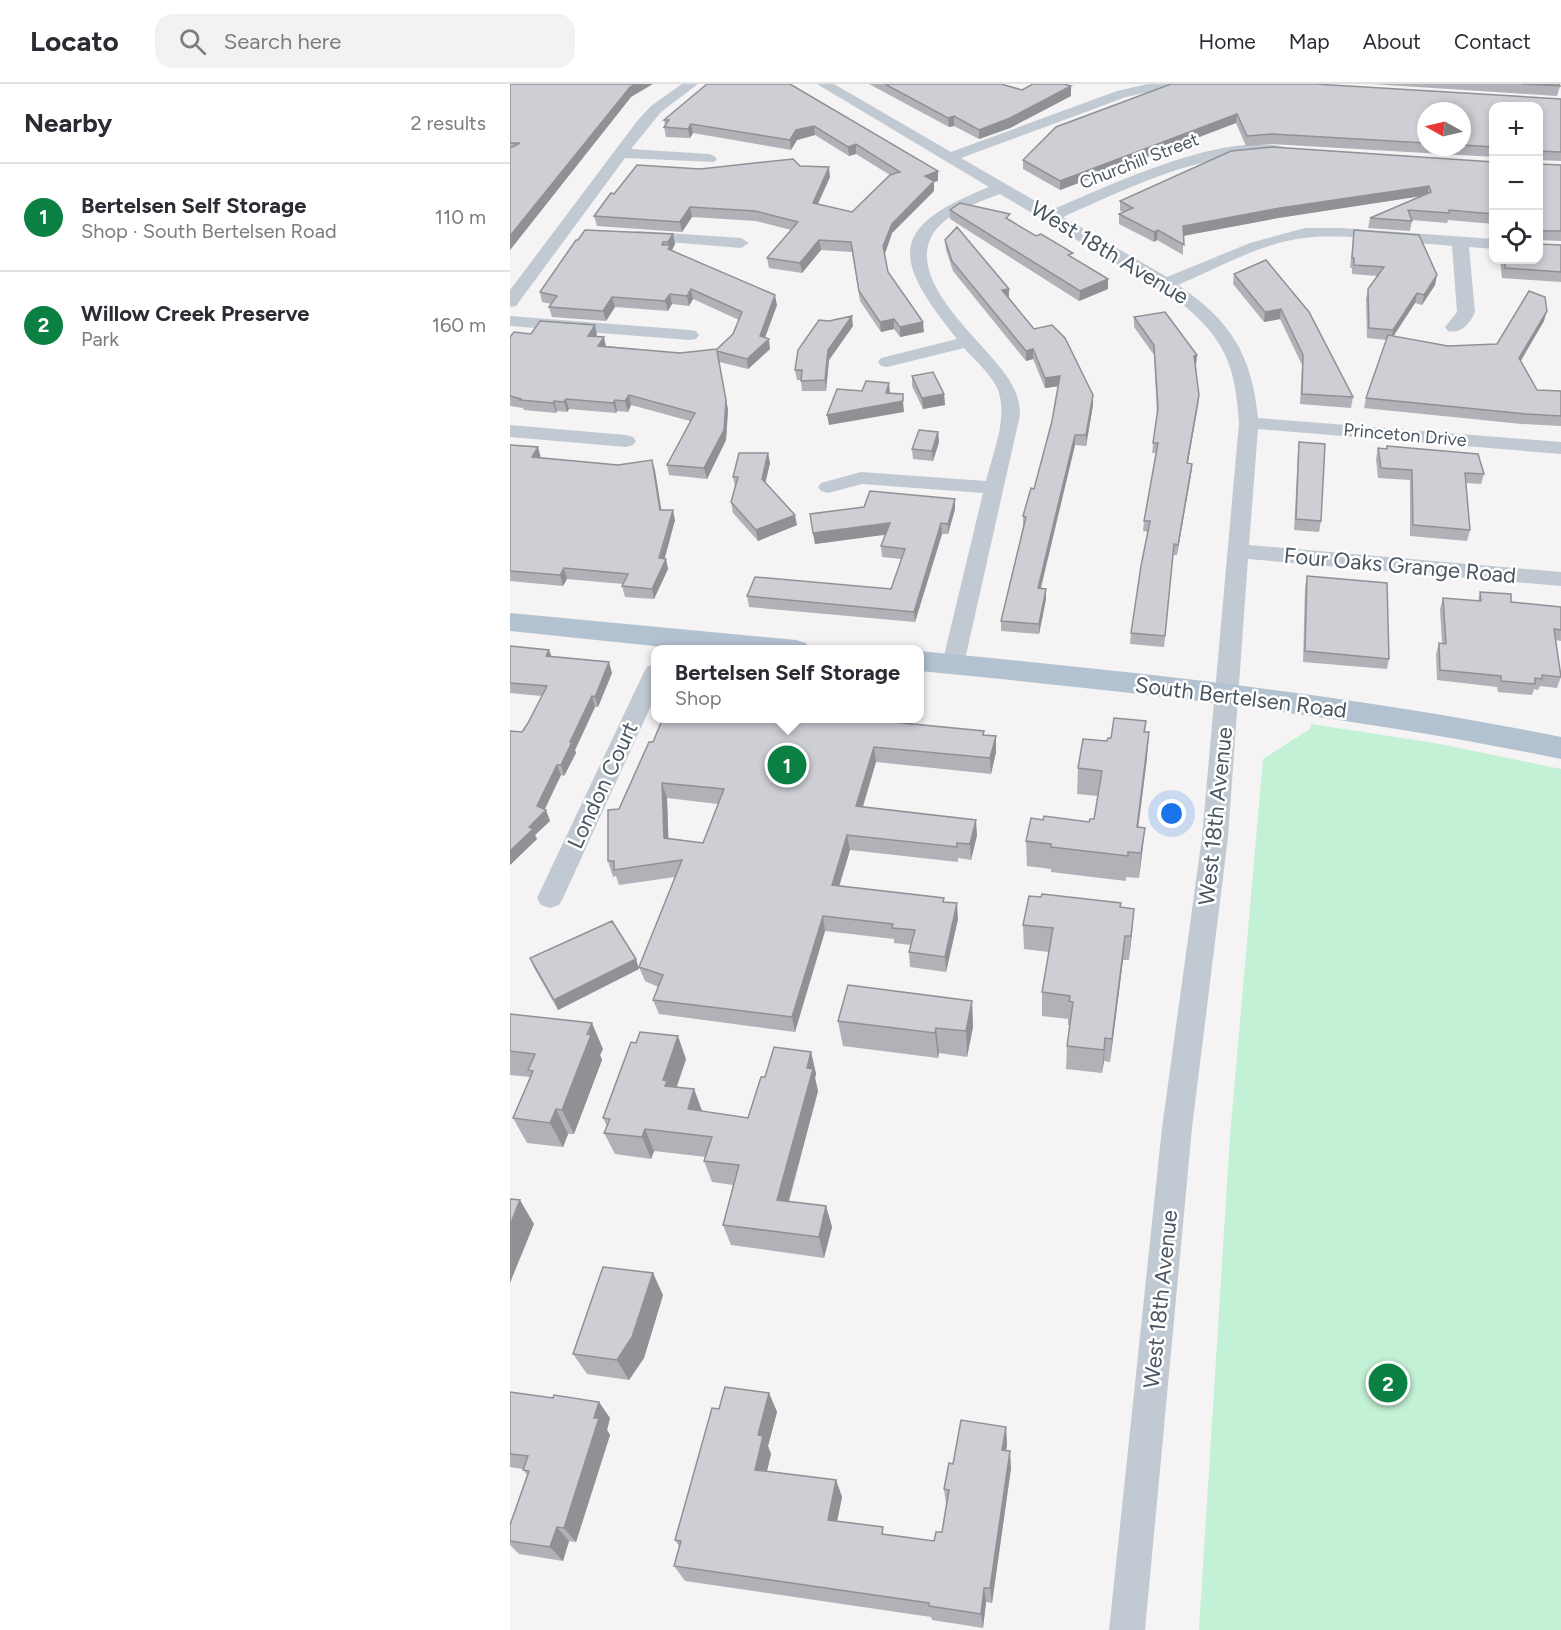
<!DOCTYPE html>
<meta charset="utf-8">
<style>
:root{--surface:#fff;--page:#f2f2f3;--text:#2b2b33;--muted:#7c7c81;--line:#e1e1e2;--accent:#0b8043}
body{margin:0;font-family:Figtree,sans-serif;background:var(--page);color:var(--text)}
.controls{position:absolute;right:18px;top:18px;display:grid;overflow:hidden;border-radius:12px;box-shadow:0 3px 9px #0003}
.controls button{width:54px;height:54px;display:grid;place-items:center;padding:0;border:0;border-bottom:2px solid var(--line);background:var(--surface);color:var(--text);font:30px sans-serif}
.compass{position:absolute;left:907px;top:18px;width:54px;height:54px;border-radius:50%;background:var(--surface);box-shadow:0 3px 9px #0003;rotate:278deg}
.you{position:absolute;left:662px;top:730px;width:21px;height:21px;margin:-15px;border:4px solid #fff;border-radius:50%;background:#1a73e8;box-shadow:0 0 0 9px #1a73e833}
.badge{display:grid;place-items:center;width:39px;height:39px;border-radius:50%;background:var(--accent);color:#fff;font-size:20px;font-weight:700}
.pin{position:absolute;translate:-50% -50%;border:3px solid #fff;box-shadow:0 2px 6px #0006}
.popup{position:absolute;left:141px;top:561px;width:273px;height:78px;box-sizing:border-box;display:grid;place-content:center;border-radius:12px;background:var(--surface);filter:drop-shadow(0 2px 4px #0005);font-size:20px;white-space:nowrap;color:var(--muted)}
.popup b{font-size:22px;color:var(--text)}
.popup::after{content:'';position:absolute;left:50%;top:100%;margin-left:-12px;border:12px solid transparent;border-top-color:var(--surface)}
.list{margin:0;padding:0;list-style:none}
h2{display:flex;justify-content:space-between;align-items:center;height:78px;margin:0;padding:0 24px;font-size:26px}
h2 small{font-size:20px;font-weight:400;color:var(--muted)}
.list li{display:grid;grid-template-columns:39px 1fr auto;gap:18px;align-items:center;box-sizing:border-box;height:108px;padding:0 24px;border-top:2px solid var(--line)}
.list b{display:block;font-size:22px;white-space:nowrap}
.list p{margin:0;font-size:20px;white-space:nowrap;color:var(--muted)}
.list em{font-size:20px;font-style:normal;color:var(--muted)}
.icon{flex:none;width:33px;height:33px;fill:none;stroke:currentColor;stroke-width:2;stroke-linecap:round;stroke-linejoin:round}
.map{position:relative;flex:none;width:1051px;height:1546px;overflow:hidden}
header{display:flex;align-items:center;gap:36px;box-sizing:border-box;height:84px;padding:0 30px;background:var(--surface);border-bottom:2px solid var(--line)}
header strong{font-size:28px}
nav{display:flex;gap:33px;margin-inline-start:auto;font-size:21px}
.search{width:420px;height:54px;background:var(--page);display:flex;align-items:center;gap:15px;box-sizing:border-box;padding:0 21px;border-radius:18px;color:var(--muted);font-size:22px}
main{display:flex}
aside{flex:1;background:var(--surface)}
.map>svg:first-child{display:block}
</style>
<header>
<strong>Locato</strong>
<div class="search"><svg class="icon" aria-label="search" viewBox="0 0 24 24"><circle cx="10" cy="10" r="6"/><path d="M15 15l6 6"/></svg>Search here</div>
<nav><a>Home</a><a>Map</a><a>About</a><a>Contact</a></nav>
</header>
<main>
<aside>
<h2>Nearby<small>2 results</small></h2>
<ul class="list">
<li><span class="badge">1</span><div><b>Bertelsen Self Storage</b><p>Shop · South Bertelsen Road</p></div><em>110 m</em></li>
<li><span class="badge">2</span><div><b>Willow Creek Preserve</b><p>Park</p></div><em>160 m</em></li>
</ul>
</aside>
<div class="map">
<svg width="1051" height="1546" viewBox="0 0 1051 1546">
<rect width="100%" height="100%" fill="#f5f3f3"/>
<path fill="#c3f1d5" d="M801 640 930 660 1051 685V1546H689L720 1052 753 675 800 645Z"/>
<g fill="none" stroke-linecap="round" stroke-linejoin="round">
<path fill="#c1cad2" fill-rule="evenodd" d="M172 0H188L151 28 121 65 199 70 204 72 207 75 204 78 115 74 6 222 0 223V206L128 36 141 22Z
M307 0H324L441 68 607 7 638 0H664L662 3 616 13 451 74 541 126C599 102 712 47 774 63L776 66 774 69C754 74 731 71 710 75 655 85 603 111 553 133L657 193 740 159 795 144H831L984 155V165L959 163 965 228C960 240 951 250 938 247L935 243 947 228 942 162C898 159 837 149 794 154 751 159 708 184 668 201 721 237 742 271 748 334L1051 358V370L748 345 739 461 1051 488V502L738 475 718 753 682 1044 635 1546H599L652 1044 692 753 729 339C725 281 716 256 670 218L490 110C472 117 453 123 437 135 384 175 449 236 477 268 494 288 510 304 510 331L454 580 451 585 443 588 435 585 432 580 473 409 352 400 318 409 311 407 308 403 311 399 351 388 476 397C483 368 501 328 485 300 477 287 464 275 454 264L377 283 371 282 368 278 371 274 447 255C383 175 376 144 479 103Z
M128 147 231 154 239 159 231 164 122 155 120 152Z
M0 232 180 246 186 247 189 251 186 255 180 256 0 242Z
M0 341 116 351 123 353 126 357 123 361 116 363 0 353Z
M145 580V613L53 814 49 821 40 824 31 821 27 814 134 588 137 583Z"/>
<path fill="#b3c2d1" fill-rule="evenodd" d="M0 529 286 556 296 559 300 566H182L0 547Z
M409 567C624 588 839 610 1051 653V675C839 631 625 608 409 587Z"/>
</g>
<path fill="#b0b2b7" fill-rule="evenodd" d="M0 0 121 13 0 166Z
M280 0 428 97 424 98V107L382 149 375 170 378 188 414 248 390 253 384 245 371 248 350 217 342 168 311 166 292 189 259 184 257 174 281 146 246 137 182 133 172 148 87 142 84 132 104 110 190 85 290 82 320 93 308 120 342 128 380 91 346 70 339 72 305 51 287 56 281 66 183 49 180 54 156 53 154 43 155 41 154 36Z
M359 0H491L512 6 561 12 500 44 469 55 444 42 439 43Z
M661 0 1051 15V77L1029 76V80L1051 81V157L1029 156V160L1051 161V198L992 194 990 176H1029L984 22V73L761 60 736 62 726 39 550 106 513 85V76ZM916 27H952V63H916Z
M861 0H1049L1050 2 1047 12Z
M984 78V140L938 136 937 139 902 136 900 147 858 144 860 134 913 112 768 134 673 152V171L647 156 644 158 609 140V130L613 128 610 127V117Z
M440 126 500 137 563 174 598 205 569 217 440 135Z
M844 146 927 191 925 201 912 221 905 219 883 252 938 262 987 260 1034 237 1011 277 1027 306 1051 307V342L1012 340 854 324 856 314 877 256 857 254 856 215 858 205 867 192 842 190V184H840Z
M163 150 165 160 162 166 267 221 255 254 260 265 238 285 209 278 218 326 216 356 197 395 159 391 157 381 180 337 121 321 118 328 107 327 106 329 59 325 57 328 47 327 46 329 14 326 13 324 0 322V253L21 250 87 251 86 252 96 262 170 269 207 265 223 250 229 236 183 215 179 222 162 220 158 227 105 223 96 237 42 233 39 223 41 220 32 218 30 208Z
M435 156 499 205V215L524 245 583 311V321L576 362 565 361 531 504 536 515 529 550 491 547V537L513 443V432L524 405 542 337 548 302 535 304 523 275 516 277 443 187 436 166Z
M756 176 843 313 841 324 790 320 792 281 770 235 754 238 723 200 724 190Z
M624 233 687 271 686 281 689 311 678 379 682 380 681 390 667 471H663L654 563 620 560 621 549 638 448 633 447 634 437 646 369H642L647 330 644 271 624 243Z
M343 242 319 276 316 307H292L291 296H287L285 286Z
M402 292 434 310 435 321 413 325 402 302Z
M428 348 429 358 423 377 403 375 402 365Z
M789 358 811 437 809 448 784 446 788 368Z
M0 361 31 374 108 381 142 376 151 426 165 436 154 475H156L158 485 144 515 115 513 112 502 113 500 57 495 53 502 0 497Z
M877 362 974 390 971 400 956 399 960 446 957 457 900 452V396L868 394 866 375 868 364 876 365Z
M258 369 260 379 255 398 287 441 248 457 223 429 221 418 225 403 223 393Z
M445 415V425L438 450H432L405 538 239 523 237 512 381 505 391 475 372 473 371 462 376 450 305 460 300 430Z
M797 492 879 575 877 585 793 578 795 503Z
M970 508 1001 518 1051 523V557L1046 556 1051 593 1047 604 1030 602 1028 606 1024 605 1022 611 988 608 987 603 927 596 926 570 929 559 932 560 930 525 933 514 968 517Z
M0 562 102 589 88 623H85L65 666 66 669 54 692 51 691 34 726H36L40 737 25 751 27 755 0 781 12 648 18 639 32 612 0 609Z
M153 634H378V638L474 651 486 668 481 690 366 678 353 723 467 751 461 776 448 774V778L340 766 329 802 435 818 448 835 436 888 400 883 399 868 401 861 384 859V855L315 847 285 948 149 930 143 916 148 903 135 897 129 883 165 793 109 801 106 792 103 793 98 777 109 725 143 658ZM157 714 208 720 193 759 158 754Z
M636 637 635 648 637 674 628 744H635L629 794 616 793V797L541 788V785L517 782 516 757 533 736 579 738 584 735 588 712 567 710 568 684 597 657Z
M611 824 622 849 619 876H613L600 978 594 977 592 989 556 985 557 962 560 941H558V935L532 932V908L539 868 514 865 513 841Z
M20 874 126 875 129 885 48 926 24 884Z
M462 917 463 943 457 973 429 969 428 974 333 962 328 937Z
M0 930 93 965 90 971 92 976 64 1050H58L53 1063 17 1059 3 1034 20 993 0 991Z
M301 968 306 990 305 994 308 1007 279 1118 316 1122 322 1143 314 1174 221 1161 213 1141 223 1101 202 1098 194 1077 196 1073 144 1067 141 1075 105 1070 94 1049 97 1042 93 1034 176 975 167 1003 184 1005 192 1027 238 1034 255 993Z
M153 1211 134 1274 119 1296 77 1290 63 1270Z
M0 1308 100 1334 97 1346 100 1351 66 1458 59 1457 53 1477 9 1470 0 1461V1441L17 1391 13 1385 0 1383Z
M259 1309 267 1328 258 1362 261 1370 257 1387 326 1396 332 1413 327 1437 375 1450 424 1457 432 1448 436 1420 434 1405 443 1380 496 1343 497 1361 496 1367 501 1384 482 1519 476 1518 473 1544 422 1536 421 1533 175 1497 164 1482 169 1462 165 1456 209 1325Z"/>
<path fill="#909195" d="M126 0H143L121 13 0 166V152L120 3Z
M561 2V12L500 44 469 55V46Z
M727 30 726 39 550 106V97Z
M444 32V42L439 43 438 34Z
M181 40 183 49 180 54 178 45Z
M304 42 305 51 287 56 281 66 280 56 286 46Z
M346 60V70L339 72 338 63Z
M319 83 320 93 304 128 303 119Z
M428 87V97L424 98V107L382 149 374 172 373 162 382 140 415 92Z
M919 102 917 111 768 134 672 152 673 142 770 124Z
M180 123 182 133 172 148 170 138Z
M648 146 647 156 644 158V148Z
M163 150 165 160 162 166 163 171 158 165V158Z
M309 156 311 166 292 189 290 179Z
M927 191 925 201 912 221 914 211Z
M598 195V205L569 217 570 207Z
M181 205 183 215 179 222 177 212Z
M499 205V215L492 206Z
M907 209 905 219 881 256 883 246Z
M160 210 162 220 158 227 155 217Z
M265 211 267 221 252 261 259 255 260 265 238 285 237 275 250 252Z
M102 213 105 223 96 237 93 227Z
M771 225 770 235 754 238 755 228Z
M1037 227 1034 237 1006 284 1009 274Z
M342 232 343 242 319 276 316 307 315 296 318 266Z
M384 235V245L371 248 370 238Z
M413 238 414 248 390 253V243Z
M85 241 87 251 80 262 78 252Z
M94 253 96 263 88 262Z
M523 265V275L516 277V267Z
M207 267 218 326 216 356 197 395 194 384Z
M687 271 686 281 683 282 684 272Z
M550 292V302L535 304V294Z
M379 299 380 309H376Z
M434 310 435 321 413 325 412 314Z
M119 311 121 321 118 328 115 317Z
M583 311V321L576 362V351Z
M689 311 688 322 676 389 677 379Z
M56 315 59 325 57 328 54 318Z
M105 316 107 327 106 329 103 319Z
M44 317 47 327 46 329 43 319Z
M393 317 394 328 319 341 317 331Z
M428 348 429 358 423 377 422 367Z
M565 351V361L528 515V504Z
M28 363 31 374 22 373Z
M258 369 260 379 254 405 252 395Z
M142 376 145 386 153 436 150 426Z
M682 380 681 390 667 471 668 461Z
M445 415V425L438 450V440Z
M163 426 165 436 153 481 156 475 158 485 144 515 142 505Z
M285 431 287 441 248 457 246 446Z
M380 439 381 450 305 460 303 449Z
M431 439 432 450 405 538 404 528Z
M54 484 57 495 53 502 50 491Z
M536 505V515L529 550V540Z
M39 566 43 576 36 572Z
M99 578 102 589 88 623 85 613Z
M82 612 85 623 65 666 66 669 54 692 51 681 60 658Z
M373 634H378V639L372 637Z
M639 648 637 674 625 769 627 743Z
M486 652V668L481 690 480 674Z
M364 663 366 678 348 738 346 722Z
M47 681 51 691 33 729 36 726 40 737 25 751 27 755 0 781V767L19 743 27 722Z
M152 699 157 714 159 769 154 754Z
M466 736 467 751 461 776 460 760Z
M635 744 632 770 629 794 631 769Z
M337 751 340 766 325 816 322 801Z
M447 819 448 835 436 888 435 873Z
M624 825 622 849 619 876 621 852Z
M313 832 315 847 285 948 282 933Z
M615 852 613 876 600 978 602 955Z
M126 875 129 885 48 926 44 916Z
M462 917 463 943 457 973 456 947Z
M82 939 93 965 90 971 92 976 64 1050 52 1026Z
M426 944 429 969 428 974 425 949Z
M168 952 176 975 163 1013 153 996Z
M595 954 594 977 592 989 594 966Z
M301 968 306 990 305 994 308 1007 273 1137 267 1116 297 984Z
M184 1005 192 1027 178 1025Z
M46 1025 58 1050 53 1063 40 1039Z
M135 1045 144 1067 141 1075 132 1053Z
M10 1116 24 1140 0 1199V1141Z
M316 1122 322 1143 314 1174 309 1153Z
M143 1189 153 1211 134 1274 119 1296 107 1276Z
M259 1309 267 1328 258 1362 261 1370 253 1403 245 1386 248 1351Z
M89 1318 100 1334 97 1346 100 1351 66 1458 54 1444 84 1334Z
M496 1343 497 1361 493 1384 492 1366Z
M500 1367 501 1384 482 1519 480 1504Z
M326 1396 332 1413 324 1452 318 1436Z
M47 1443 59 1457 53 1477 40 1463Z
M474 1504 476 1518 473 1544 471 1530Z"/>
<path fill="#cdcfd5" stroke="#909195" stroke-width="1.5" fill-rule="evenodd" d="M0 0H126L120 3 0 152V64L10 59H0Z
M197 0H280L428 87 415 92 424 97 382 140 373 162 378 188 413 238 390 243 384 235 370 238 349 207 341 158 309 156 290 179 257 174 288 138 245 127 180 123 170 138 84 132 101 109 104 110 127 81 190 85 283 75 290 82 319 83 303 119 342 128 380 91 390 88 346 60 338 63 304 42 286 46 280 56 181 40 178 45 154 43 159 36H154Z
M375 0H491L512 6 523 0H554L561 2 500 34 469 46 444 32 438 34Z
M661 0H805L1051 15V68L1029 67V80L1051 81V147H1029V160L1051 161V188L995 184 994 176H1029V22H984V63L952 61V27H916V59L762 50 737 52 727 30 550 97 513 76 546 43Z
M1012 0H1049L1050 2Z
M762 63 984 78V130L939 126V129L898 126 902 137 860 134 921 108 919 102 770 124 673 142 674 161 648 146 644 148 609 130 623 124 610 117 721 67Z
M450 119 500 130 496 134 526 152 531 150 563 169 558 171 598 195 570 207 440 126Z
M447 143 499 205 492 206 524 245 542 241 555 254 583 311 576 351H565L528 504 536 505 529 540 491 537 516 433 513 432 521 404 524 405 542 337 550 292 535 294 523 265 516 267 442 177 435 156Z
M75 146 163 150 158 158H153L152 161H161L158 165 265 211 250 252 259 255 237 275 207 267 216 316 214 346 194 384 157 381 185 329 119 311 115 317 105 316 103 319 56 315 54 318 44 317 43 319 10 316 11 315 0 312V253L4 248 21 250 30 237 85 241 78 252 94 253 88 262 170 269 207 265 223 250 232 228 181 205 177 212 160 210 155 217 102 213 93 227 39 223 47 212 30 208 66 156H68Z
M844 146 909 151 927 191 914 211 907 209 883 246 859 244 858 205 874 183 844 181V174H842Z
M756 176 799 228 843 313 792 310 793 271 771 225 755 228 724 190Z
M1019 207 1035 213 1037 227 1009 274 1027 306 1051 307V332L1016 330 856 314 878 251 938 262 987 260Z
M655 228 687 271 684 272 689 311 677 379 682 380 668 461 664 460 655 552 621 549 631 482 640 437H634L648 359H643L648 324 644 261 624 233Z
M342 232 318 266 315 296 291 297 292 286H285L288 266 309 236 319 237Z
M423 288 434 310 412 314 402 292Z
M356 297 379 299 376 309 393 310V317L317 331 327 305 352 307Z
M409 346 428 348 422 367 402 365Z
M789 358 815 360 811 437 786 435Z
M0 361 28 363 22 373 108 381 142 376 150 426H163L149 474 156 475 142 505 112 502 118 490 54 484 50 491 0 487Z
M877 362 968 370 974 390 955 389 960 446 903 441 902 386 871 384 868 364 877 365Z
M229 369H258L252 395 285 431 246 446 221 418 228 393H223Z
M360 407 445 415 438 440 431 439 404 528 237 512 245 493 381 505 395 465 371 462 380 439 303 449 300 430 354 423Z
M797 492 877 499 879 575 795 567Z
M970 508 1001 510V518L1051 523V546L1044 545 1051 593 1032 591V595L1025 594V600L991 597V592L930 586 929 559 936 560 933 514 971 517Z
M0 562 39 566 36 572 99 578 85 613 82 612 60 658H62L51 681H47L27 722 36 726 19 743 23 745 0 767V647L12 648 18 639 37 602 0 599Z
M153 634H373L372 637 474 647 473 651 486 652 480 674 364 663 346 722 466 736 460 760 447 759V763L337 751 322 801 434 814 433 818 447 819 435 873 399 868 405 846 382 844 383 840 313 832 282 933 143 916 153 891 129 883 172 776 104 786V777H98V726L109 725 139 658H143ZM152 699 214 705 193 759 154 754Z
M604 634 636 637 634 648H639L627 743 635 744 631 769 618 768V772L541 763V760L516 757 521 734 533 736 534 732 579 738 580 735H584L592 687 568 684 573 655 597 657 598 654H601Z
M532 810 611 819 610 823 624 825 621 852H615L602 955 595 954 594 966 557 962 563 918 559 917 560 912 532 908 543 844 513 841 519 812 531 813Z
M102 837 126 875 44 916 20 874Z
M338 901 462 917 456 947 426 944 425 949 328 937Z
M0 930 82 939 77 950 81 951 52 1026 46 1025 40 1039 3 1034 23 987 18 986 25 970 0 967Z
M130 948 168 952 153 996 157 997 155 1002 184 1005 178 1025 238 1034 251 993H255L264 963 301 968 297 984 303 985 267 1116 316 1122 309 1153 213 1141 229 1081 194 1077 202 1053 135 1045 132 1053 94 1049 100 1035 93 1034 121 958 126 959Z
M0 1115 10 1116 0 1141Z
M93 1183 143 1189 122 1253 107 1276 63 1270Z
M215 1303 259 1309 248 1351 253 1352 245 1386 326 1396 318 1436 373 1443 372 1450 424 1457 426 1448H432L439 1406 434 1405 439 1379 443 1380 451 1336 496 1343 492 1366 500 1367 480 1504H474L471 1530 419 1522V1519L164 1482 171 1457 165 1456 202 1324 209 1325Z
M0 1308 43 1314 44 1311 89 1318 84 1334H89L54 1444 47 1443 40 1463 0 1457V1441L19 1387 13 1386 18 1372 0 1370Z"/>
<g text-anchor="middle" stroke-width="5" stroke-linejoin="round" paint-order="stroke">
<g font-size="18" fill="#4a5661" stroke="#fff">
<text transform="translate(629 77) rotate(-21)" y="6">Churchill Street</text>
<text transform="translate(895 351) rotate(5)" y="6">Princeton Drive</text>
</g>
<g font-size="22" fill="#4a5661" stroke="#fff">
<text transform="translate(600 168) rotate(31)" y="8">West 18th Avenue</text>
<text transform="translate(890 481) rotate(5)" y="8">Four Oaks Grange Road</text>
<text transform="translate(731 613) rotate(7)" y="8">South Bertelsen Road</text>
<text transform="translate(92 701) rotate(-65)" y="8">London Court</text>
<text transform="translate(705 732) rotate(-84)" y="8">West 18th Avenue</text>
<text transform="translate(650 1215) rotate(-84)" y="8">West 18th Avenue</text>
</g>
</g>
</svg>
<div class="controls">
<button>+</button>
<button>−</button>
<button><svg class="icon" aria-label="locate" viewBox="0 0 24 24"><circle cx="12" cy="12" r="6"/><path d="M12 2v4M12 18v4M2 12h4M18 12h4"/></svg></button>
</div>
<svg class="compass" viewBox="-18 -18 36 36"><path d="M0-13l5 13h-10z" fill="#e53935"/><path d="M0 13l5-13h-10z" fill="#7c7c81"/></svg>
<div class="you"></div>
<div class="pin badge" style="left:277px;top:681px">1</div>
<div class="popup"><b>Bertelsen Self Storage</b>Shop</div>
<div class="pin badge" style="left:878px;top:1299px">2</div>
</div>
</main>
